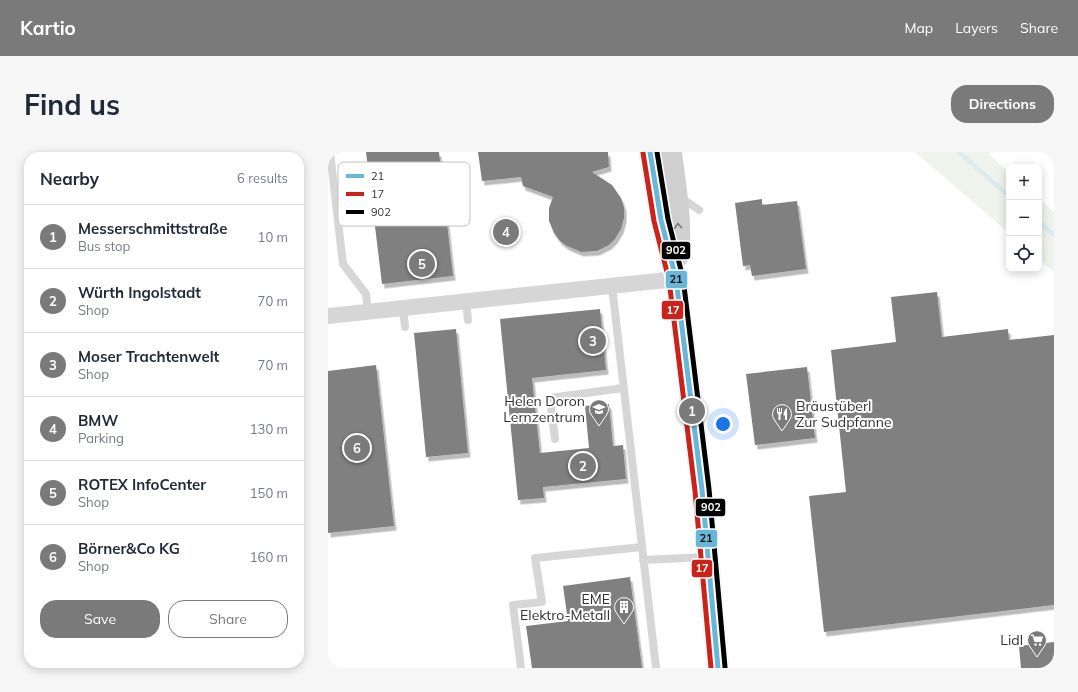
<!DOCTYPE html>
<meta charset="utf-8">
<style>
:root{--surface:#fff;--page:#f6f6f7;--text:#1f2937;--muted:#747a83;--line:#e0e1e3;--accent:#7a7a7a}
body{margin:0;font-family:Mulish,sans-serif;background:var(--page);color:var(--text)}
.controls{position:absolute;right:12px;top:12px;display:grid;overflow:hidden;border-radius:8px;box-shadow:0 2px 10px #0003}
.controls button{width:36px;height:36px;display:grid;place-items:center;padding:0;border:0;border-bottom:1px solid var(--line);background:var(--surface);color:var(--text);font:20px sans-serif}
.you{position:absolute;left:395px;top:272px;width:14px;height:14px;margin:-10px;border:3px solid #fff;border-radius:50%;background:#1a73e8;box-shadow:0 0 0 6px #1a73e833}
.badge{display:grid;place-items:center;width:26px;height:26px;border-radius:50%;background:var(--accent);color:#fff;font-size:13px;font-weight:700}
.pin{position:absolute;translate:-50% -50%;border:2px solid #fff;box-shadow:0 1px 4px #0006}
.list{margin:0;padding:0;list-style:none}
h2{display:flex;justify-content:space-between;align-items:center;height:52px;margin:0;padding:0 16px;font-size:17px}
h2 small{font-size:13px;font-weight:400;color:var(--muted)}
.list li{display:grid;grid-template-columns:26px 1fr auto;gap:12px;align-items:center;box-sizing:border-box;height:64px;padding:0 16px;border-top:1px solid var(--line)}
.list b{display:block;font-size:15px;white-space:nowrap}
.list p{margin:0;font-size:13px;white-space:nowrap;color:var(--muted)}
.list em{font-size:13px;font-style:normal;color:var(--muted)}
.actions{display:flex;gap:8px;padding:12px 16px}
.actions a{flex:1;padding:9px 0;border:1px solid var(--accent);border-radius:16px;text-align:center;font-size:14px;color:var(--accent)}
.actions .main{background:var(--accent);color:#fff}
.icon{flex:none;width:22px;height:22px;fill:none;stroke:currentColor;stroke-width:2;stroke-linecap:round;stroke-linejoin:round}
.map{position:relative;flex:none;width:726px;height:516px;overflow:hidden;border-radius:16px}
header{display:flex;align-items:center;gap:24px;box-sizing:border-box;height:56px;padding:0 20px;background:var(--accent);color:#fff}
header strong{font-size:19px}
nav{display:flex;gap:22px;margin-inline-start:auto;font-size:14px}
.intro{display:flex;align-items:center;justify-content:space-between;box-sizing:border-box;height:96px;padding:0 24px}
h1{margin:0;font-size:28px}
.button{padding:10px 18px;border-radius:16px;background:var(--accent);color:#fff;font-size:14px;font-weight:700}
main{display:flex;gap:24px;padding:0 24px}
aside{flex:1;background:var(--surface);border-radius:16px;box-shadow:0 2px 10px #0003}
.map>svg:first-child{display:block}
</style>
<header>
<strong>Kartio</strong>
<nav><a>Map</a><a>Layers</a><a>Share</a></nav>
</header>
<div class="intro"><h1>Find us</h1><a class="button">Directions</a></div>
<main>
<aside>
<h2>Nearby<small>6 results</small></h2>
<ul class="list">
<li><span class="badge">1</span><div><b>Messerschmittstraße</b><p>Bus stop</p></div><em>10 m</em></li>
<li><span class="badge">2</span><div><b>Würth Ingolstadt</b><p>Shop</p></div><em>70 m</em></li>
<li><span class="badge">3</span><div><b>Moser Trachtenwelt</b><p>Shop</p></div><em>70 m</em></li>
<li><span class="badge">4</span><div><b>BMW</b><p>Parking</p></div><em>130 m</em></li>
<li><span class="badge">5</span><div><b>ROTEX InfoCenter</b><p>Shop</p></div><em>150 m</em></li>
<li><span class="badge">6</span><div><b>Börner&amp;Co KG</b><p>Shop</p></div><em>160 m</em></li>
</ul>
<div class="actions"><a class="main">Save</a><a>Share</a></div>
</aside>
<div class="map">
<svg width="726" height="516" viewBox="0 0 726 516">
<defs>
<filter id="shadow"><feDropShadow dx="2.5" dy="4.5" stdDeviation="0" flood-color="#0004"/></filter>
</defs>
<rect width="100%" height="100%" fill="#fff"/>
<path fill="#f0f3ec" d="M587 0H663L662 3 681 20V81Z
M711 47 726 60V120L711 107Z"/>
<g fill="none" stroke-linecap="round" stroke-linejoin="round">
<path stroke="#dbebf0" stroke-width="4.5" d="M631 0 681 44
M711 70 726 83"/>
</g>
<path fill="#808080" filter="url(#shadow)" d="M38 0H111L125 124 54 132Z
M150 0H280L281 15 264 20 284 33 293 46 296 55V66L293 77 287 87 281 93 269 99 253 100 239 94 232 89 226 81 221 69V56L225 45 195 34 193 25 154 29Z
M434 47V53L469 49 478 117 424 124 422 113 415 114 407 51Z
M609 140 614 185 680 177 681 188 726 183V453L496 480 481 344 518 340 503 198 568 190 563 145Z
M272 157 278 218 204 226 212 301 261 296 257 254 281 252 285 294 295 293 298 327 215 335 216 346 190 348 172 167Z
M128 177 140 301 98 305 86 181Z
M48 213 66 374 0 381V219Z
M479 215 487 286 427 293 418 222Z
M302 425 314 516H204L198 474 240 469 235 434Z
M726 490V516H693L691 494Z"/>
<g fill="none" stroke-linecap="round" stroke-linejoin="round">
<path stroke="#d6d6d6" stroke-width="8" d="M2 0 15 112 38 142 40 159
M352 45 371 58
M284 134 328 516
M138 149 140 168
M75 156 77 175
M227 287 222 246 295 236
M315 408 379 405
M193 516 185 453 214 450 207 406 314 395"/>
<path stroke="#d6d6d6" stroke-width="16" d="M0 164 348 127"/>
<path stroke="#cfcfcf" stroke-width="22" d="M322 0 333 68 348 127 374 338 390 516
M343 0C347 34 354 70 350 104"/>
<defs>
<path id="bus-1" d="M322 0 333 68 348 127 374 338 390 516"/>
<path id="bus-2" d="M315 1 326 69 341 128 367 339 383 516"/>
<path id="bus-3" d="M329 0 340 67 355 126 381 337 397 515"/>
</defs>
<use href="#bus-1" stroke="#fff" stroke-width="8"/>
<use href="#bus-2" stroke="#fff" stroke-width="8"/>
<use href="#bus-3" stroke="#fff" stroke-width="8"/>
<use href="#bus-1" stroke="#68b6d8" stroke-width="5"/>
<use href="#bus-2" stroke="#cb231c" stroke-width="5"/>
<use href="#bus-3" stroke="#000" stroke-width="5"/>
</g>
<defs><path id="oneway-chevron" d="M-2-3.5L2.5 0L-2 3.5" fill="none" stroke-width="1.6" stroke-linecap="round" stroke-linejoin="round"/></defs>
<use stroke="#797979" href="#oneway-chevron" transform="translate(350 74) rotate(-94)"/>
<defs>
<symbol id="school-pin" viewBox="-11 -11 22 30"><path d="M0 17L-7.5 6A9.5 9.5 0 1 1 7.5 6Z" fill="#7a7a7a" stroke="#fff"/><path d="M0-5L7-2L0 1L-7-2ZM-4 1L0 2.5L4 1V4Q0 6-4 4Z" fill="#fff"/></symbol>
<symbol id="restaurant-pin" viewBox="-11 -11 22 30"><path d="M0 17L-7.5 6A9.5 9.5 0 1 1 7.5 6Z" fill="#7a7a7a" stroke="#fff"/><path d="M-5-6h1v4h1v-4h1v4h1v-4h1v5L-1.5 .5V6h-2V.5L-5-1ZM5-6V6H3V1.5H1.5Q1.5-4 5-6Z" fill="#fff"/></symbol>
<symbol id="building-pin" viewBox="-11 -11 22 30"><path d="M0 17L-7.5 6A9.5 9.5 0 1 1 7.5 6Z" fill="#7a7a7a" stroke="#fff"/><path d="M-4-6H4V6H1V3H-1V6H-4ZM-2.5-4.3h1.7v1.8h-1.7ZM.8-4.3h1.7v1.8H.8ZM-2.5-1h1.7V.8h-1.7ZM.8-1h1.7V.8H.8Z" fill="#fff"/></symbol>
<symbol id="supermarket-pin" viewBox="-11 -11 22 30"><path d="M0 17L-7.5 6A9.5 9.5 0 1 1 7.5 6Z" fill="#7a7a7a" stroke="#fff"/><path d="M-6-5.5h2.5l.6 2H6L4.5 2H-2.5L-4.4-4H-6ZM-1.5 3.2a1.3 1.3 0 1 0 .1 0ZM3 3.2a1.3 1.3 0 1 0 .1 0Z" fill="#fff"/></symbol>
</defs>
<g fill-rule="evenodd">
<use href="#school-pin" x="260" y="246" width="22" height="30"/>
<use href="#restaurant-pin" x="443" y="251" width="22" height="30"/>
<use href="#building-pin" x="285" y="444" width="22" height="30"/>
<use href="#supermarket-pin" x="698" y="477" width="22" height="30"/>
</g>
<g text-anchor="middle" stroke-width="4" stroke-linejoin="round" paint-order="stroke">
<g font-size="14" fill="#323232" stroke="#fff" text-anchor="end">
<text x="257" y="254">Helen Doron<tspan x="257" dy="16">Lernzentrum</tspan></text>
<text x="468" y="259" text-anchor="start">Bräustüberl<tspan x="468" dy="16">Zur Sudpfanne</tspan></text>
<text x="282" y="452">EME<tspan x="282" dy="16">Elektro-Metall</tspan></text>
<text x="695" y="493">Lidl</text>
</g>
</g>
<rect x="10" y="10" width="132" height="64" rx="6" fill="#fff" stroke="#c2c2c2" stroke-width="1"/>
<rect x="18" y="22" width="18" height="4" fill="#68b6d8"/>
<rect x="18" y="40" width="18" height="4" fill="#cb231c"/>
<rect x="18" y="58" width="18" height="4" fill="#000"/>
<g font-size="11" fill="#323232">
<text x="43" y="28">21</text>
<text x="43" y="46">17</text>
<text x="43" y="64">902</text>
</g>
<g stroke="#fff" stroke-width="1.5">
<rect x="333" y="89" width="30" height="19" rx="4" fill="#000"/>
<rect x="337" y="118" width="23" height="19" rx="4" fill="#68b6d8"/>
<rect x="333" y="148" width="23" height="20" rx="4" fill="#cb231c"/>
<rect x="367" y="346" width="31" height="19" rx="4" fill="#000"/>
<rect x="367" y="377" width="23" height="19" rx="4" fill="#68b6d8"/>
<rect x="363" y="407" width="22" height="19" rx="4" fill="#cb231c"/>
</g>
<g font-size="11" text-anchor="middle" font-weight="bold" fill="#fff">
<text x="348" y="102">902</text>
<text x="345" y="162">17</text>
<text x="383" y="359">902</text>
<text x="374" y="420">17</text>
</g>
<g font-size="11" text-anchor="middle" font-weight="bold" fill="#111">
<text x="348" y="131">21</text>
<text x="378" y="390">21</text>
</g>
</svg>
<div class="controls">
<button>+</button>
<button>−</button>
<button><svg class="icon" aria-label="locate" viewBox="0 0 24 24"><circle cx="12" cy="12" r="6"/><path d="M12 2v4M12 18v4M2 12h4M18 12h4"/></svg></button>
</div>
<div class="you"></div>
<div class="pin badge" style="left:364px;top:259px">1</div>
<div class="pin badge" style="left:255px;top:314px">2</div>
<div class="pin badge" style="left:265px;top:189px">3</div>
<div class="pin badge" style="left:178px;top:80px">4</div>
<div class="pin badge" style="left:94px;top:112px">5</div>
<div class="pin badge" style="left:29px;top:296px">6</div>
</div>
</main>
